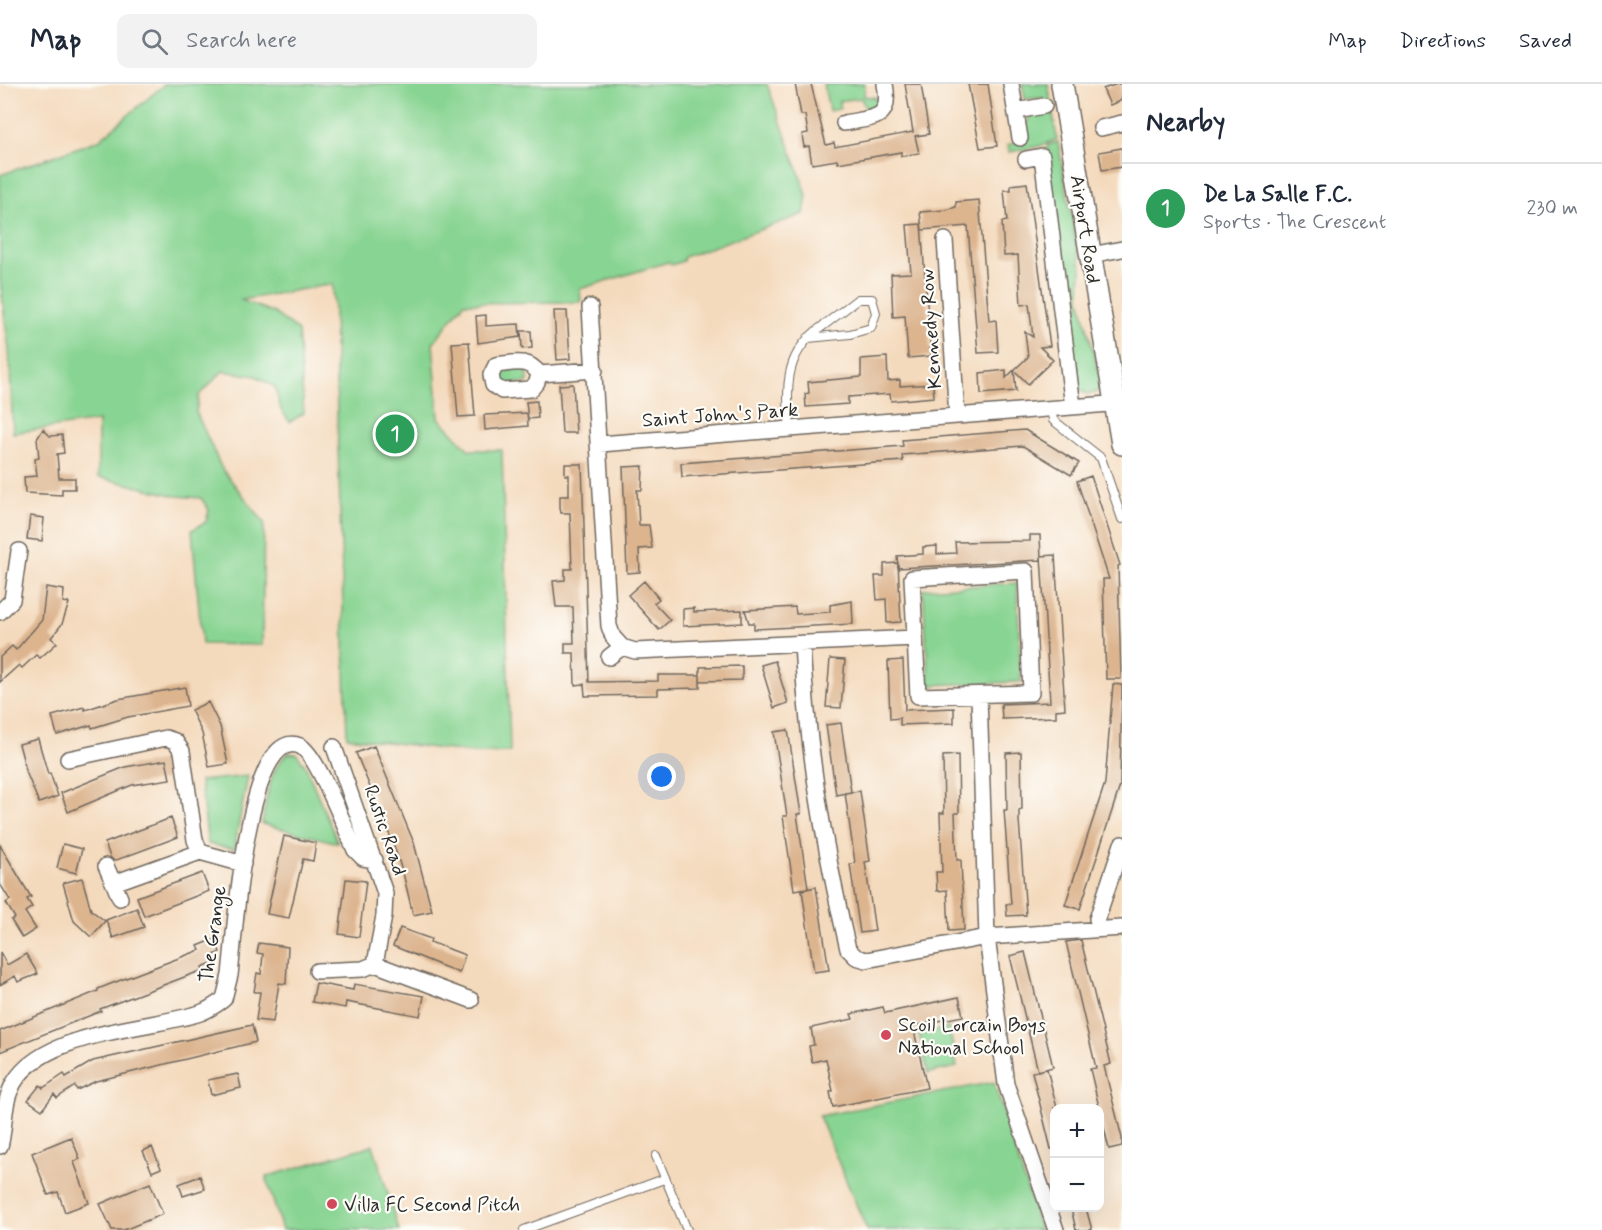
<!DOCTYPE html>
<meta charset="utf-8">
<style>
:root{--surface:#fff;--page:#f2f2f3;--text:#1f2937;--muted:#747a83;--line:#e0e1e3;--accent:#d1495b}
body{margin:0;font-family:Mynerve,sans-serif;background:var(--page);color:var(--text)}
.controls{position:absolute;right:18px;bottom:18px;display:grid;overflow:hidden;border-radius:12px;box-shadow:0 6px 24px #0002}
.controls button{width:54px;height:54px;display:grid;place-items:center;padding:0;border:0;border-bottom:2px solid var(--line);background:var(--surface);color:var(--text);font:30px sans-serif}
.you{position:absolute;left:662px;top:693px;width:21px;height:21px;margin:-15px;border:4px solid #fff;border-radius:50%;background:#1a73e8;box-shadow:0 0 0 9px #1a73e833}
.badge{display:grid;place-items:center;width:39px;height:39px;border-radius:50%;background:var(--accent);color:#fff;font-size:20px;font-weight:700}
.pin{position:absolute;translate:-50% -50%;border:3px solid #fff;box-shadow:0 2px 6px #0006}
.list{margin:0;padding:0;list-style:none}
h2{display:flex;justify-content:space-between;align-items:center;height:78px;margin:0;padding:0 24px;font-size:26px}
h2 small{font-size:20px;font-weight:400;color:var(--muted)}
.list li{display:grid;grid-template-columns:39px 1fr auto;gap:18px;align-items:center;box-sizing:border-box;height:90px;padding:0 24px;border-top:2px solid var(--line)}
.list b{display:block;font-size:22px;white-space:nowrap}
.list p{margin:0;font-size:20px;white-space:nowrap;color:var(--muted)}
.list em{font-size:20px;font-style:normal;color:var(--muted)}
.icon{flex:none;width:33px;height:33px;fill:none;stroke:currentColor;stroke-width:2;stroke-linecap:round;stroke-linejoin:round}
.map{position:relative;flex:none;width:1122px;height:1146px;overflow:hidden}
header{display:flex;align-items:center;gap:36px;box-sizing:border-box;height:84px;padding:0 30px;background:var(--surface);border-bottom:2px solid var(--line)}
header strong{font-size:28px}
nav{display:flex;gap:33px;margin-inline-start:auto;font-size:21px}
.search{width:420px;height:54px;background:var(--page);display:flex;align-items:center;gap:15px;box-sizing:border-box;padding:0 21px;border-radius:12px;color:var(--muted);font-size:22px}
main{display:flex}
aside{flex:1;background:var(--surface)}
.map>svg:first-child{display:block}
</style>
<header>
<strong>Map</strong>
<div class="search"><svg class="icon" aria-label="search" viewBox="0 0 24 24"><circle cx="10" cy="10" r="6"/><path d="M15 15l6 6"/></svg>Search here</div>
<nav><a>Map</a><a>Directions</a><a>Saved</a></nav>
</header>
<main>
<div class="map">
<svg width="1122" height="1146" viewBox="0 0 1122 1146">
<rect width="100%" height="100%" fill="#fdfcf7"/>
<filter id="ink" filterUnits="userSpaceOnUse"><feTurbulence type="fractalNoise" baseFrequency=".0167" numOctaves="2"/><feDisplacementMap in="SourceGraphic" scale="12" xChannelSelector="R" yChannelSelector="G"/><feConvolveMatrix kernelMatrix="1 2 1 2 8 2 1 2 1" color-interpolation-filters="sRGB"/></filter>
<filter id="wash" filterUnits="userSpaceOnUse"><feTurbulence type="fractalNoise" baseFrequency=".008" numOctaves="4" result="noise"/><feDisplacementMap in="SourceGraphic" scale="24" xChannelSelector="R" yChannelSelector="G"/><feGaussianBlur stdDeviation="1.35" result="paint"/><feColorMatrix in="noise" values="0 0 0 0 0 0 0 0 0 0 0 0 0 0 0 0 0 1.4 0 .05"/><feComposite in="paint" operator="in"/></filter>
<g filter="url(#wash)">
<rect width="100%" height="100%" fill="#f4dabd"/>
<path fill="#88d492" stroke="#5a805e" stroke-width="1.5" d="M165 0H767L807 111 804 130 684 173 683 177 672 181 668 178 580 205 581 218 464 219 433 259 439 334 469 366H502L510 668 474 669 347 653 333 200 241 216 274 229 298 247 304 329 290 338 281 326 275 303 256 292 223 287 199 311 196 328 222 385 264 438 262 561 202 560 192 446 206 438 209 426 201 414 176 412 98 393V337L13 349 9 265 0 196V91L99 56Z
M824 0H865L864 12 877 14 878 25 866 26 861 14 839 17 840 25 829 27Z
M1022 0H1048L1057 55 1040 62 1009 68 1008 61 1028 55 1026 41 1030 31 1047 26 1045 14 1025 15Z
M1058 58 1081 183 1080 215 1102 302 1096 309 1087 310 1077 304 1047 61Z
M527 284 528 298 500 301 498 287Z
M1017 499 1021 598 929 601 923 505Z
M288 669 297 670 305 681 338 759 262 740C267 716 268 686 288 669Z
M248 692 234 765 208 760 200 697Z
M949 944 957 983 928 989 919 950Z
M994 998 1040 1146H867L819 1032Z
M373 1061 399 1146H282L266 1093Z"/>
<g id="blocks">
<path fill="#dcb48e" d="M795 0H811L826 61 834 59 835 63 913 48 905 0H921L929 50 915 52 919 69 901 72V68L838 79 837 76 812 80 809 62 804 63 802 50 808 49 805 31H801Z
M968 0H988L997 62 980 64Z
M1117 0H1122V16L1110 21 1103 5Z
M1122 64V83L1102 86 1099 68Z
M1027 99 1050 262 1040 263 1053 276 1028 300 1014 286 1028 273 1025 248 1033 253 1029 220 1021 221 1018 171 1004 172 1002 138 1007 137 1004 106H1011V101Z
M979 116 989 237 996 236 998 268 978 269 968 142 922 146 920 128 946 126 956 123V118Z
M921 140 931 272 908 274 905 232 893 233 891 190 911 189 907 141Z
M554 227H567L570 275 557 276Z
M486 231V242L519 240 520 253 478 259 476 232Z
M521 247H531L532 264 522 265Z
M469 258 475 332 458 333 452 259Z
M887 273 888 297 900 296V302L933 300 934 313 891 317 890 310 848 313V320L806 323 805 310 809 309 808 298 861 293V275Z
M1006 286V294L1014 286 1016 307 981 310 980 289Z
M573 300 576 349H562L559 301Z
M537 317 538 334 528 335 526 318Z
M527 329 528 342 485 346 484 331Z
M43 345 50 352 62 351 64 369 57 370 59 394H75V405H62V411L25 409 24 393 37 392 35 375 39 374 37 355Z
M1025 346 1079 379 1071 391 1023 362 902 371 903 377 682 393 681 379 903 362 902 356Z
M565 380H582L589 598 658 597V591H700V604L658 605V611L585 612 584 600 575 601 574 569H565V559H574L573 523H556L553 497 565 496V485H572L570 429H561L560 423V412H569V391H565Z
M643 382 642 406H637L639 441H649L652 464 639 465 640 488 627 489 623 383Z
M1091 392 1120 481 1118 482 1121 595H1106L1103 495H1109L1077 397Z
M30 432 44 434 42 457 27 455Z
M1030 451H1040L1041 476 898 484 897 472 923 470V463L937 462V470L956 469 955 458 1030 457Z
M1055 471 1065 625 1056 626V633L1002 635 1001 620 1050 618 1041 472Z
M898 479 901 538 887 539 886 515 877 516 875 492H884V480Z
M644 497 659 515 654 519 670 536 659 546 628 511Z
M46 503 64 506 63 518 69 519 62 540 51 554 57 559 40 574 36 571 22 584 19 581 0 598V573L12 562 16 566 42 536Z
M852 517 853 540 754 545V539H749L745 526 795 523 796 530 830 528V521Z
M694 524V528L742 526V539L683 542V525Z
M830 575 845 576 841 624 826 623Z
M903 576 905 626 954 624V639L900 641V634L890 635 888 577Z
M775 577 788 619 774 624 761 581Z
M742 582V596L700 597V583Z
M1113 600 1122 601 1120 702 1080 825 1065 821 1105 699Z
M185 603 188 622 128 633 92 644 91 641 57 651 52 632 84 623 85 626 118 615Z
M208 618 220 642 228 680 209 683 202 649 191 626Z
M841 639 851 708 836 711 826 641Z
M788 646 801 730H797L808 804 794 806 783 732H787L774 648Z
M38 655 48 690 50 689 58 712 39 719 27 690 19 660Z
M374 662 414 759 432 827 413 831 404 793 393 759 356 669Z
M1021 668 1022 725 1019 726V736L1026 831 1007 832 1006 820H1011L1004 726H1007L1006 669Z
M958 671 959 729H955L957 776H961L964 846 949 847 947 806 937 807 936 788H942L940 729H944L943 672Z
M166 676 170 695 132 701 68 728 61 709 125 683Z
M860 707 870 777 865 778 875 847 860 849 850 780 855 779 845 709Z
M171 734 178 753 114 777 110 773 105 759Z
M284 752 316 759 313 777 303 775 289 834 267 830Z
M63 760 82 765 76 789 57 784Z
M0 761 31 813 27 815 32 823 25 828 36 845 22 854 11 836 15 834 6 819 10 816 0 800Z
M202 789 209 807 144 832 137 813Z
M82 794 91 826 105 837 91 853 74 837 63 799Z
M346 795 366 797 359 853 339 850Z
M816 803 829 886 814 888 802 806Z
M137 824 144 843 113 854 106 836Z
M400 844 431 855 430 858 465 871 459 889 393 862Z
M215 855 220 868 214 871 217 877 202 883 203 886 100 925 101 927 0 968V947L98 907V905L113 899 200 866 198 862Z
M1081 856 1111 980 1104 982 1122 1054V1062L1109 1065 1090 985 1096 984 1066 858Z
M259 859 288 863 286 900 279 899 273 938 256 936 260 908H254L257 889 261 890 263 870 257 869Z
M0 868 7 881 26 870 38 890 18 898 15 892 0 901Z
M1025 868 1053 983 1038 987 1010 872Z
M316 899 353 906 354 900 424 912 420 932 346 918 345 924 312 918Z
M959 913 963 932 913 942 927 1004 833 1023 830 1008 833 1007 826 975 812 978 809 962 814 961 811 944 853 935 851 930 883 923 885 929Z
M252 941 256 958 96 997 77 1006 75 1002 57 1014 54 1010 42 1026 28 1016 40 1001 43 1004 64 990 66 993 93 977Z
M1047 985 1057 1024H1054V1064L1051 1065 1032 988Z
M238 990 241 1004 211 1011 208 996Z
M71 1053 80 1075 74 1078 89 1119 65 1128 58 1108 48 1111 32 1069Z
M152 1063 161 1084 152 1088 143 1067Z
M200 1092 205 1105 183 1112 179 1100Z
M150 1099 163 1130 124 1146H112L100 1120Z
M1071 1124H1086L1092 1146H1076Z"/>
</g>
</g>
<g filter="url(#ink)">
<use href="#blocks" fill-opacity="0" stroke="#71685e" stroke-width="1.5"/>
<g fill="none" stroke-linecap="round" stroke-linejoin="round">
<defs>
<path id="lane" d="M1051 325 1053 336 1101 374 1122 435
M790 346C787 307 783 275 815 248L858 215H872L876 229 871 244 850 250 808 254
M656 1072 687 1146
M524 1146 664 1095"/>
<path id="street" d="M1011 0 1020 54
M1016 27 1044 22
M844 39C874 33 892 37 885 0
M1101 44 1122 39
M1026 75 1042 72 1073 323
M945 156 957 332
M1091 171 1122 165
M590 223 609 542 613 553 622 563
M539 290C529 274 514 279 496 281L491 291 493 301 502 307 531 305 537 298 539 290 595 286
M600 360 1122 319
M1026 487 1031 609 918 612 912 494Z
M0 528 12 516 19 467
M802 559C807 665 824 762 848 865L856 873 866 876 987 853 1122 844
M609 573 622 563 635 567 915 554
M979 612 987 853 1006 1000 1056 1146
M334 663 385 809 384 832 375 880
M68 675 166 654 175 657 182 667 195 756 200 768 243 780
M106 782 120 814
M114 799 200 768
M1097 835 1122 760
M317 887 363 885 375 880 471 916
M0 1062C5 1045 3 1023 10 1007 33 947 148 946 200 929 209 926 217 920 224 915L230 891C234 860 246 639 300 662 317 670 346 746 355 766L363 774 375 776"/>
<path id="secondary" d="M1062 0 1122 360"/>
</defs>
<use href="#lane" stroke="#71685e" stroke-width="10"/>
<use href="#street" stroke="#71685e" stroke-width="18"/>
<use href="#secondary" stroke="#71685e" stroke-width="24"/>
<use href="#lane" stroke="#fff" stroke-width="8"/>
<use href="#street" stroke="#fff" stroke-width="15"/>
<use href="#secondary" stroke="#fff" stroke-width="21"/>
</g>
</g>
<g fill="#d1495b" stroke="#fdfcf7" stroke-width="2">
<circle cx="886" cy="951" r="6"/>
<circle cx="332" cy="1120" r="6"/>
</g>
<g text-anchor="middle" stroke-width="4.5" stroke-linejoin="round" paint-order="stroke">
<g font-size="20" fill="#2b2b2b" stroke="#fdfcf7">
<text transform="translate(1086 145) rotate(81)" y="7">Airport Road</text>
<text transform="translate(930 245) rotate(-94)" y="7">Kennedy Row</text>
<text transform="translate(720 330) rotate(-4)" y="7">Saint John's Park</text>
<text transform="translate(386 746) rotate(71)" y="7">Rustic Road</text>
<text transform="translate(212 850) rotate(-82)" y="7">The Grange</text>
</g>
<g font-size="20" fill="#2b2b2b" stroke="#fdfcf7" text-anchor="start">
<text x="898" y="947">Scoil Lorcain Boys<tspan x="898" dy="23">National School</tspan></text>
<text x="344" y="1127">Villa FC Second Pitch</text>
</g>
</g>
</svg>
<div class="controls">
<button>+</button>
<button>−</button>
</div>
<div class="you"></div>
<div class="pin badge" style="left:395px;top:350px;background:#2e9e5b">1</div>
</div>
<aside>
<h2>Nearby<small></small></h2>
<ul class="list">
<li><span class="badge" style="background:#2e9e5b">1</span><div><b>De La Salle F.C.</b><p>Sports · The Crescent</p></div><em>230 m</em></li>
</ul>
</aside>
</main>
